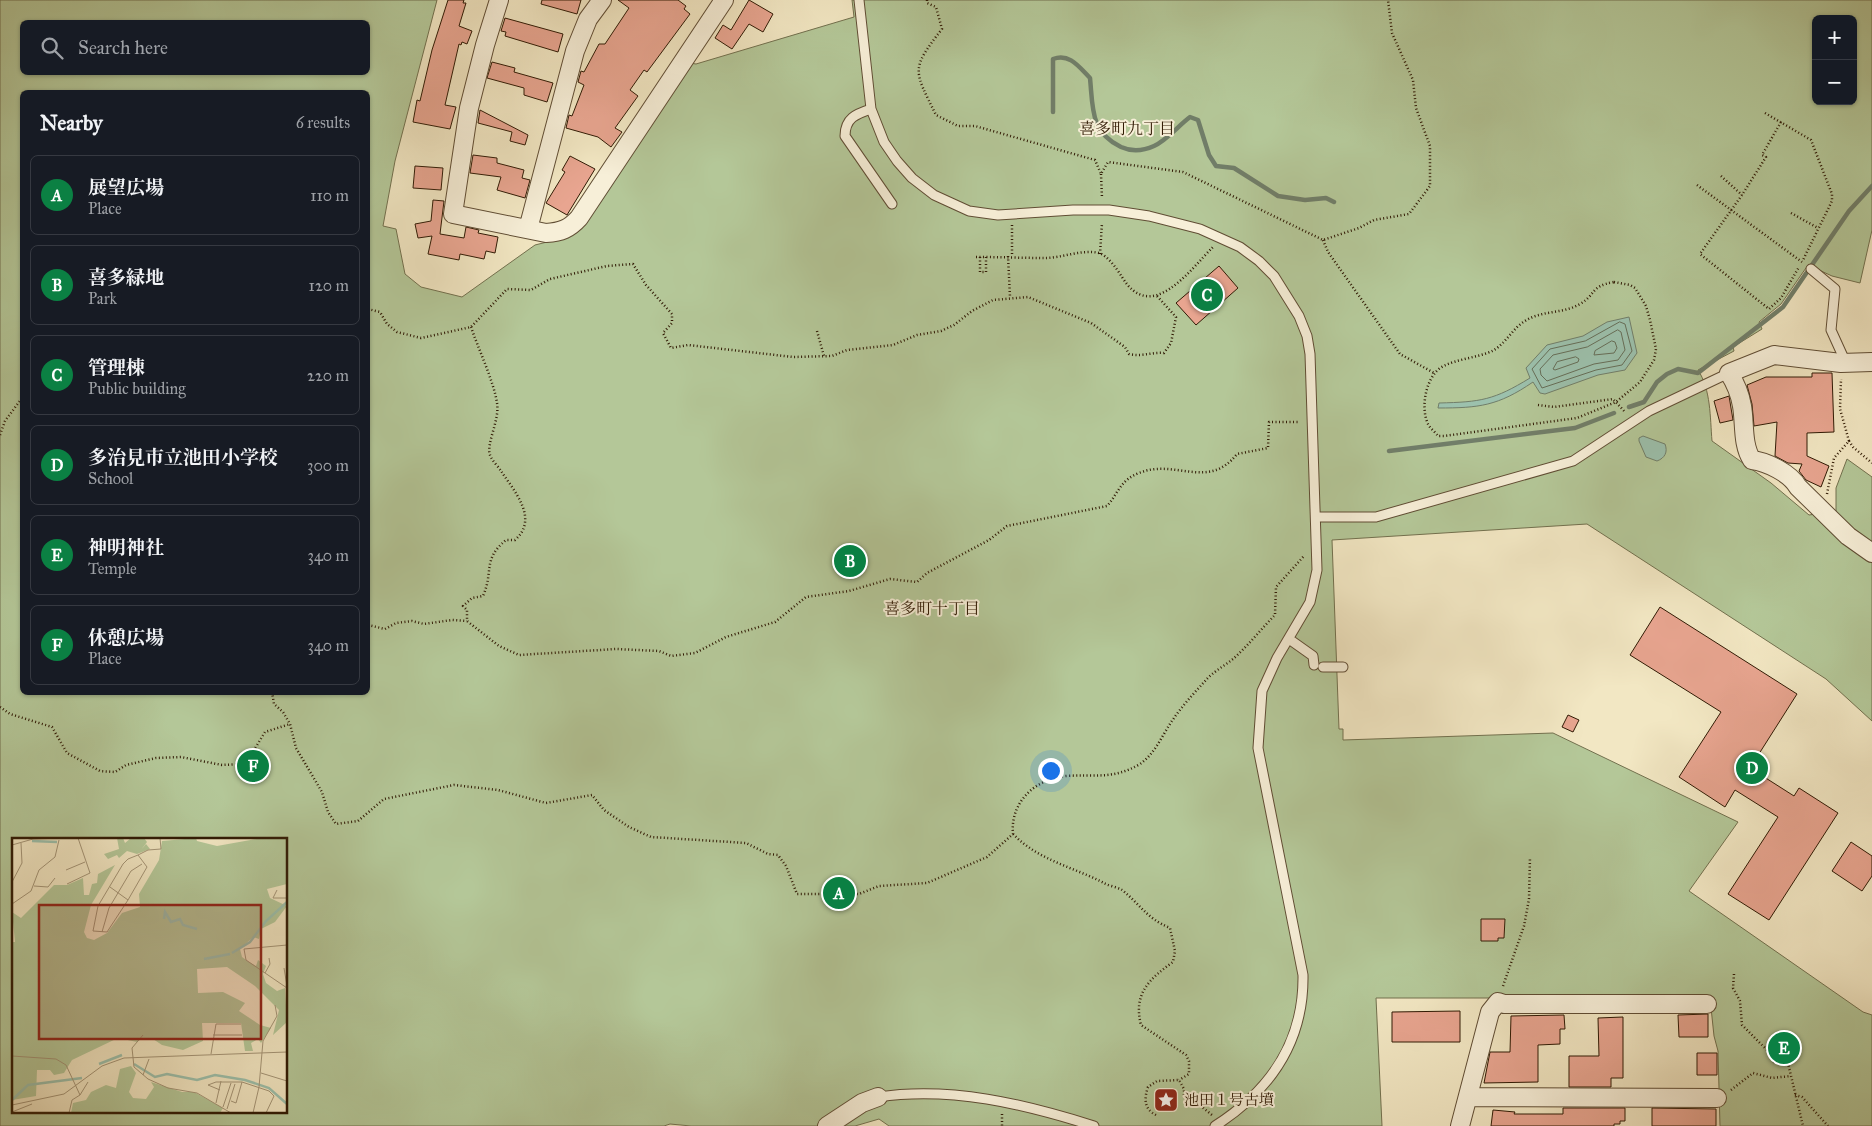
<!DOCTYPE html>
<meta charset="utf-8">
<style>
:root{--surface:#171b24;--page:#20242c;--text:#f1f3f6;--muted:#9ea1a6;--line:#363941;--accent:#0b8043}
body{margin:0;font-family:"IM FELL Great Primer","Noto Serif JP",serif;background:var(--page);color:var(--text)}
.controls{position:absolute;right:15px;top:15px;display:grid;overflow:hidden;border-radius:8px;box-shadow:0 1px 4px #0004}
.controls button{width:45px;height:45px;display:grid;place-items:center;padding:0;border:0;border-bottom:1px solid var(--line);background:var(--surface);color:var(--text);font:25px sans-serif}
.you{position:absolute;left:1050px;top:770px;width:18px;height:18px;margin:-12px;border:4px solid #fff;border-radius:50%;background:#1a73e8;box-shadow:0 0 0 8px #1a73e833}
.badge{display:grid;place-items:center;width:32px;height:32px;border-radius:50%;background:var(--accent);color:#fff;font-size:16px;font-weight:700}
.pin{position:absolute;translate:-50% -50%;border:2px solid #fff;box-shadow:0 1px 5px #0006}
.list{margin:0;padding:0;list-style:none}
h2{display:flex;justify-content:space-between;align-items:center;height:65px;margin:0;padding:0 20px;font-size:21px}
h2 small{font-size:16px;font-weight:400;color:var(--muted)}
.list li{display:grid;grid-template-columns:32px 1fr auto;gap:15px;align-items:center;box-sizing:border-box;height:80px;margin:0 10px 10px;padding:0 10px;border:1px solid var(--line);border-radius:8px}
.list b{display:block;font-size:19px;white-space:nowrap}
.list p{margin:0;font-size:16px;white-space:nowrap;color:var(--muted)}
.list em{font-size:16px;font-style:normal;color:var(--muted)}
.icon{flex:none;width:28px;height:28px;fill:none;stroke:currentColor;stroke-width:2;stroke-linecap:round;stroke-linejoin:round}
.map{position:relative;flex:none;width:1872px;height:1126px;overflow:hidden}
.search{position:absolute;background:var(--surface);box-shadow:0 1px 4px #0004;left:20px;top:20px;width:350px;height:55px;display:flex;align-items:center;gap:12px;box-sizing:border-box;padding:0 18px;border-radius:8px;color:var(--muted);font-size:19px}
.panel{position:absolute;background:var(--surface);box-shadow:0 1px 4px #0004;left:20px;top:90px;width:350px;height:605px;border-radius:8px}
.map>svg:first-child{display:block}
</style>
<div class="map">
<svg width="1872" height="1126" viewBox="0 0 1872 1126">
<rect width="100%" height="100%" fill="#f2e7c3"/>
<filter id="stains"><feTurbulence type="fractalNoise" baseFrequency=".004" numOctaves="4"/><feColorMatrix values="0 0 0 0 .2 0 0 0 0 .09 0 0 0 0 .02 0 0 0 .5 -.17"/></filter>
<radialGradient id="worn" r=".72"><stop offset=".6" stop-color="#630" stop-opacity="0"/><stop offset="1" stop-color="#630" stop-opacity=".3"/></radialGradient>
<path fill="#b4c798" stroke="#72704e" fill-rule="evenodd" d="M0 0H437L395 161 383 226 396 229 405 274 421 287 462 297 535 245 551 241 690 63 696 64 854 17 852 0H1872V230L1860 283 1832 276 1808 265 1781 304 1759 322 1762 329 1733 347 1734 351 1698 370C1711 390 1710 417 1712 441L1771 483 1809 515 1836 511V488L1847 459 1872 477V721L1826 679 1587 524 1332 540 1339 729H1343V740L1553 733 1738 822 1689 891 1863 1012 1872 1015V1126H1720L1718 1051 1714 1036 1710 998H1376L1382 1126H889L879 1119 855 1126H691L670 1124 664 1126H0ZM1816 19H1853V101H1816ZM22 22H368V72H22ZM22 92H368V692H22ZM14 840H286V1112H14Z"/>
<path fill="#9cc1ad" stroke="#717e69" d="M1629 317 1637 353 1625 370 1598 375 1545 394 1540 393 1533 382C1498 406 1479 408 1438 408L1439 403C1481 402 1494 400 1530 378L1526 368 1547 345 1583 336 1607 322Z
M1643 436 1665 444C1668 452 1665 458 1657 461L1646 457 1639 441V438Z"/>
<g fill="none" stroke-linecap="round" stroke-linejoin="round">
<path stroke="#666e58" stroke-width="1" d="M1620 322 1625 324 1632 351 1622 365 1596 370 1542 388 1532 369 1550 349 1585 341Z
M1618 330 1621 332 1625 350 1618 360 1594 364 1547 381 1541 375 1540 369 1553 355 1587 347Z
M1612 341 1615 342 1617 348 1614 353 1594 355 1595 351Z
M1576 357 1579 359 1578 362 1555 370 1553 369 1557 362Z"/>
<path stroke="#717e69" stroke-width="4.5" d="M1053 112V59C1070 53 1079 67 1090 78 1093 108 1090 132 1121 147 1132 152 1143 151 1154 146 1167 140 1178 126 1190 117L1198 120 1209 155 1216 166 1234 168 1278 196 1305 200 1326 198 1334 202
M1629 407 1644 402 1657 382 1667 374 1678 369 1698 373 1783 307 1849 211 1872 186
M1389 451 1575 428 1614 413"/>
</g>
<path fill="#e8a590" stroke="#301a04" d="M448 0H464L463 3H466L459 26 472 31 467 44 462 42 461 45 459 44 445 105 456 107 450 129 413 122 417 100 420 101 432 50Z
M542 0H581L577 14 541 4Z
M618 0H678L686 6 684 9 690 14 647 72 644 70 630 90 638 96 615 128 622 132 611 147 598 137 566 128 569 115 572 116 584 85 578 82 581 71 584 72 599 44H605L629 8Z
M749 0 773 14 763 32 749 24 732 49 715 38 723 25 731 30Z
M505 18 563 34 558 52 505 36 506 32 501 31Z
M492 62 515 68 514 72 553 83 547 102 524 95V88L487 78Z
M480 110 528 135 525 145 510 141 512 132 478 123Z
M473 155 497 158V163L524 170 522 178 530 180 525 198 497 190 501 177 470 173Z
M570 156 595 169 567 215 546 203 565 172 562 170Z
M415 166 443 168 441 190 413 188Z
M433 200 444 201 440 234 464 238 466 227 479 230 478 233 498 237 495 253 486 251 484 259 460 254 459 260 428 254 432 236 418 238 415 224 431 221Z
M1219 266 1238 288 1196 325 1176 303Z
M1812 373H1832L1834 432 1807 433V456L1829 466 1821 487 1806 480 1799 471 1802 464 1788 463 1775 456 1777 422 1754 426 1752 404 1747 385 1766 377H1812Z
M1729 396 1733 420 1720 423 1714 401Z
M1660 607 1797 694 1750 768 1794 796 1799 788 1838 813 1769 920 1728 894 1778 817 1735 790 1725 807 1679 777 1721 712 1630 655Z
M1568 715 1579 720 1573 732 1562 727Z
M1851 842 1872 856V876L1862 891 1832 871Z
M1481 919H1505L1504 938H1498V941H1481Z
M1460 1011V1042H1392V1012Z
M1708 1014V1037H1679L1678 1015Z
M1564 1015 1565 1029H1560V1044L1538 1045V1082L1484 1083 1490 1052H1510L1511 1016Z
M1623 1017V1078H1611V1087H1569V1056H1599L1598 1018Z
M1790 1039 1793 1054 1777 1057 1774 1042Z
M1697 1053H1717V1075H1697Z
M1563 1108H1625V1121H1620V1124H1614V1126H1491L1493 1110 1515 1112 1514 1114H1563Z
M1652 1108 1716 1109V1126H1652Z"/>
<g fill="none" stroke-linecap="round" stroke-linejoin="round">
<defs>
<path id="service" d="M859 0 871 109 884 142 897 161 912 178 934 195 969 211 998 215 1073 210H1109L1149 216 1200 229 1240 247 1259 261 1274 276 1299 316 1307 336 1310 354 1317 570 1310 602 1277 658 1262 691 1258 748 1303 975C1304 1042 1271 1090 1215 1126
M871 109C856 114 845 118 845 136L892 204
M1811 269 1835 289 1831 330 1846 363
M1316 517H1376L1573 461 1649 411 1729 373
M1289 639 1313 656 1314 665
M1323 667H1343
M878 1097C951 1086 1024 1104 1094 1126"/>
<path id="minor" d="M499 0 485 45 469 108 453 214 546 233C561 232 569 229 579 218L724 0
M528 229 575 51 588 19 602 0
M1872 362 1841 363 1774 355 1729 373C1736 384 1740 394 1742 406 1745 423 1742 445 1752 460 1767 462 1790 473 1798 487L1848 536 1872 553
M1468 1097 1717 1098
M827 1126 862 1103 878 1097
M1460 1126 1490 1012 1498 1002 1504 1004H1707"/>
</defs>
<use href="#service" stroke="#604d34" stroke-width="11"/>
<use href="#minor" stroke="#604d34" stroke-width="20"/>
<path stroke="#301a04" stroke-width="2.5" stroke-dasharray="1 2.5" stroke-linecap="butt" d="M927 0V3L936 7 942 29C910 70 914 70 936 115L958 126H975L1095 160 1101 174 1108 162 1183 172 1323 240 1359 228 1374 220 1409 214 1430 186V146L1416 108 1413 80 1392 33 1388 0
M1765 113 1811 140 1832 194V201L1803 260
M1781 122 1762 155 1766 157 1742 195 1700 254 1769 309 1781 298 1799 267
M1101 174 1102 198
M1721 176 1742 195
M1697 185 1802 262
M1791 213 1818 228
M1012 225V256
M1323 240 1328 252 1400 354 1434 373
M1100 254 1102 223
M1008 256 1010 297
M976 257C999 257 1023 258 1045 258 1062 258 1082 249 1099 253 1108 256 1117 269 1122 277 1151 325 1189 271 1213 247
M980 257V272H986V257
M1614 282 1630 285 1635 288 1646 306 1650 320 1656 349 1654 360 1640 382 1616 402 1577 418 1444 436H1438C1435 432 1430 428 1428 424 1421 409 1425 385 1435 373 1445 359 1478 359 1494 350 1506 343 1513 328 1525 321 1542 310 1563 314 1580 304 1596 295 1590 286 1614 282Z
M368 309 380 312 387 324 397 332 421 338 471 327 507 289 531 290 550 279 607 266 633 264 646 285 672 314V323L663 333 671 348 688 345 793 357 832 356 847 350 893 345 917 335 941 331 954 325 972 311 993 300 1028 297 1091 323 1125 347 1129 354C1141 357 1152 352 1164 353L1171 343 1176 317 1157 296
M471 327C478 348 494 382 497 403 500 420 486 443 490 455 492 461 498 466 501 471 515 492 539 519 515 540H506C482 560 494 571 483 596L472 598 463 606 467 610V621L499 646 519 655 616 649 659 651 671 656 695 653 726 637 775 622 806 597 849 591 890 579 917 582 927 573 989 540 1007 526 1107 506C1118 494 1120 480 1139 473 1175 458 1208 491 1237 454L1268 448 1269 422H1300
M817 331 824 356
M1538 405 1554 407 1613 399 1625 412
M0 435 5 421 22 398
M1849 441 1853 447 1872 463
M1827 494 1834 458 1849 441 1840 409 1841 379
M368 625 385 629 396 623 412 621 424 624 452 620 467 621
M272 692 274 704 283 712 290 724 296 748 322 792 328 812 336 824 358 821 384 799 454 785 498 790 546 803 592 795 604 810 629 827 651 837 746 843 768 854 778 855 786 866 797 894H859L879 886 927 883 987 857 1013 834C1010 802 1035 779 1066 776 1094 774 1113 780 1140 764 1156 753 1163 733 1174 718 1183 705 1195 692 1206 680 1213 672 1224 666 1233 659 1248 646 1261 629 1275 615L1276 587 1304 556
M0 707 10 714 52 727 67 753 100 771 115 772 126 765 156 758 181 757 222 765 242 764 251 755 265 732 290 724
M1013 834C1038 860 1073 867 1104 883 1109 886 1117 887 1122 890 1140 904 1146 918 1170 928L1175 951 1173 962C1149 979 1133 994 1141 1025L1186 1055 1189 1061V1074L1179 1080
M1734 974 1733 988 1740 1001 1742 1025 1769 1052 1774 1062 1787 1059 1803 1126
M1503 986 1524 926 1529 899 1530 857
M1731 1090 1753 1073 1772 1078 1791 1076
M1795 1095 1802 1097 1828 1126
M1002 1114V1126
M1156 1115C1144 1109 1144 1099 1148 1087L1157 1081 1179 1080 1184 1089V1096L1196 1102 1212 1115"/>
<use href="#service" stroke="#f7efd8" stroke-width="9"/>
<use href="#minor" stroke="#f7efd8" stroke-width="18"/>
</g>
<defs>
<symbol id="sight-square" viewBox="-11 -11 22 22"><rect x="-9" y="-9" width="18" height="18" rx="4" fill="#8f2418" stroke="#f7efd8"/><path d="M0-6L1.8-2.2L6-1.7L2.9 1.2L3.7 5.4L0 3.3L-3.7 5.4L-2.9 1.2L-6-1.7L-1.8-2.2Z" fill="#fff"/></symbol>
</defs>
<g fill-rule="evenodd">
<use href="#sight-square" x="1152" y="1086" width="28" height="28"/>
</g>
<g text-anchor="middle" stroke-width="4" stroke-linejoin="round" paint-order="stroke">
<g font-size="15" fill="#301a04" stroke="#f7efd8" text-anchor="start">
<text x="1184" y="1105">池田１号古墳</text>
</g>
<g font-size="16" fill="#301a04" stroke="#f7efd8">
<text x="1127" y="134">喜多町九丁目</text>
<text x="932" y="614">喜多町十丁目</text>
</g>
</g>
<g transform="translate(12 838)">
<rect width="275" height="275" fill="#f2e7c3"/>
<path d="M105 0H111L113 5 119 0H132L135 4 129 12 134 6 138 11 125 16 115 13 107 20 105 17 96 21 92 16 107 11ZM184 0 185 3 205 8 250 0H275V46L255 51 258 60 275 68 263 84 249 91 247 101 241 99 228 111 230 119 237 124 244 128 246 122 254 128 251 136 254 145 265 153 273 150 275 184 261 197 267 172 243 148 215 129 185 131 186 155 211 154 233 165 227 173 248 187 259 190 249 205 246 201 239 205 241 213H233L229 185H190L191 203 171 212 150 207 141 201 131 200 125 204 106 200 60 222 52 235 42 237 38 232H25L24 258 0 262V104H3L0 74 9 80 42 47H55L71 40 72 57H77L80 46 85 45 86 36 103 27 79 67 72 94 75 100 82 102 95 95 110 75 128 69 127 56 147 22 150 3ZM119 228 124 235 117 254 121 260 134 261 142 249 139 244 170 254H182L211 270 208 275H59L61 265 74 262 79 254 94 247 104 250 108 231Z" fill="#b4c798"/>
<path fill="none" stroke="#9cc1ad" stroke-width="2.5" d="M20 3 45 4M152 81 153 74 159 84 168 81 171 87 185 91M220 115 238 104 254 83 275 64M192 121 218 116M87 226 110 217M122 226 143 239 155 236 185 242 203 237 233 242 257 250 275 266M0 262 16 247 70 240"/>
<path fill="none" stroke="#a49577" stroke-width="1" d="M0 7 21 1 52 0M126 17 135 29 116 62 95 94 81 93 86 68 111 26 116 21 126 17 136 12 149 11 148 0M54 32 73 24M0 44 10 25 9 5M55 46 78 35 66 0M22 48 36 49 43 40M98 49 116 62M265 52 261 60H275M0 66 19 53 27 32 43 19 47 2M90 94 97 70 119 33 130 26M275 107 232 111 234 122 275 150M272 130 275 148M253 135 258 126 257 120M131 197 120 210 122 229 136 241 156 250 185 255 219 275M201 197H230M199 216 204 186H229M0 218 44 221 54 227 68 257 60 262 57 275M249 235 275 243M131 237 137 221M208 252 196 247 204 244H230L257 253 262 258 254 275M68 257 76 244M219 263 224 265 230 244M204 265 209 243M0 267 52 256 90 228 112 220 275 214M211 269 219 245M215 271 223 246M0 274 20 266M241 275 247 249 251 203 265 178 263 167"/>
<path fill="#8f2418" fill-opacity="0.15" stroke="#8f2418" stroke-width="2.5" d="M27 67H249V201H27Z"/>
<rect width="275" height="275" fill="none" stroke="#301a04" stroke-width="2.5"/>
</g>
<rect width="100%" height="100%" filter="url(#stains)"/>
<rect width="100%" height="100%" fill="url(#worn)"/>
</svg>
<div class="controls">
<button>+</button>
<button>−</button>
</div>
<div class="you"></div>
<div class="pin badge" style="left:839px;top:893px">A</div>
<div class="pin badge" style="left:850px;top:561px">B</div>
<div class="pin badge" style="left:1207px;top:295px">C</div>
<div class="pin badge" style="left:1752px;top:768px">D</div>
<div class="pin badge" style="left:1784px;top:1048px">E</div>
<div class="pin badge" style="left:253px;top:766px">F</div>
<div class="search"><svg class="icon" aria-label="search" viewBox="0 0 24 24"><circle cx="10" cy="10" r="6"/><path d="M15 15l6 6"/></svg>Search here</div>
<section class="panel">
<h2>Nearby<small>6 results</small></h2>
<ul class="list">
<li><span class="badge">A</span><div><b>展望広場</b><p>Place</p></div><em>110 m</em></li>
<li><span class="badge">B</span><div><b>喜多緑地</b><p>Park</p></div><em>120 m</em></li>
<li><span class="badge">C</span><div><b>管理棟</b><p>Public building</p></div><em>220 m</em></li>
<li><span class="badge">D</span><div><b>多治見市立池田小学校</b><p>School</p></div><em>300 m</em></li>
<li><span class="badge">E</span><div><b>神明神社</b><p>Temple</p></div><em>340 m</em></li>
<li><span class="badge">F</span><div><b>休憩広場</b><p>Place</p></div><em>340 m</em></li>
</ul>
</section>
</div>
